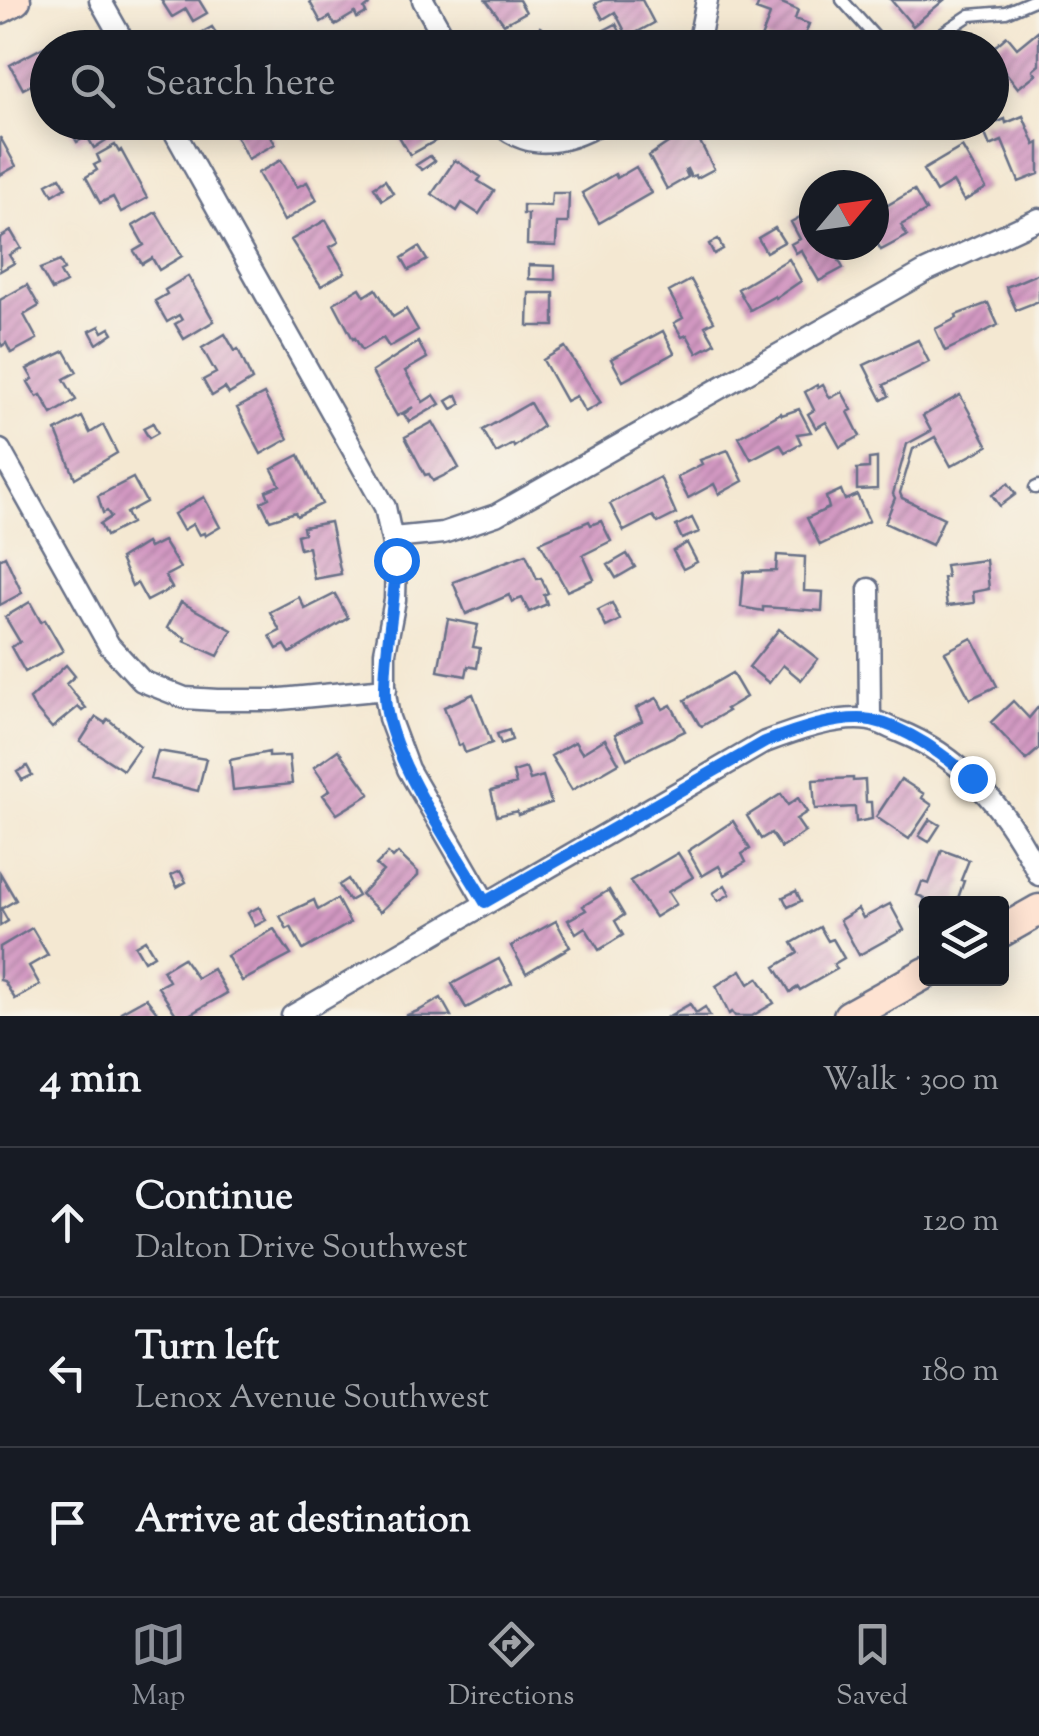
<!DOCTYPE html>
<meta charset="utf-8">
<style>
:root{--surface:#171b24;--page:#242831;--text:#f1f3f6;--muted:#9ea1a6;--line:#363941;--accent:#8c9099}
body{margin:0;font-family:"Sorts Mill Goudy",serif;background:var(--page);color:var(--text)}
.controls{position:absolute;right:30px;bottom:30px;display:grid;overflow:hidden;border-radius:10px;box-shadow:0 5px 25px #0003}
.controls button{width:90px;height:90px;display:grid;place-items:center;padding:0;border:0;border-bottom:2px solid var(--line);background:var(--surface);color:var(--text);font:50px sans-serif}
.compass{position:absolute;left:799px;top:170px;width:90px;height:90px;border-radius:50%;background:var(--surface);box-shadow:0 5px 25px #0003;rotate:61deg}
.stop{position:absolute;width:30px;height:30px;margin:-22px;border:8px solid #1a73e8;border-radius:50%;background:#fff}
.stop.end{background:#1a73e8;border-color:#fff;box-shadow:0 2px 10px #0008}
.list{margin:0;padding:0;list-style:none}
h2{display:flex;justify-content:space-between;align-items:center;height:130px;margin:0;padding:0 40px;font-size:42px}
h2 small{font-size:32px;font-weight:400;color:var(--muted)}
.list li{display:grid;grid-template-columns:65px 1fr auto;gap:30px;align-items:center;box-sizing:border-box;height:150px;padding:0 40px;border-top:2px solid var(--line)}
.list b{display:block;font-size:38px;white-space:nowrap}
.list p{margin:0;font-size:32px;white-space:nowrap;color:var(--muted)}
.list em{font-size:32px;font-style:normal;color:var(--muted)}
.icon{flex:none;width:55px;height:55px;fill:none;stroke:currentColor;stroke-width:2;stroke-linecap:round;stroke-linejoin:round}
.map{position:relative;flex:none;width:1039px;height:1016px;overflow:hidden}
.search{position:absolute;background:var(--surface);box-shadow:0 5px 25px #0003;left:30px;right:30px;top:30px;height:110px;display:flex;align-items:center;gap:25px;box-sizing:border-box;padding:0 35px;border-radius:55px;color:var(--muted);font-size:38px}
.sheet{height:580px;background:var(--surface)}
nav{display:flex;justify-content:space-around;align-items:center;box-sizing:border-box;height:140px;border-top:2px solid var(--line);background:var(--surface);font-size:28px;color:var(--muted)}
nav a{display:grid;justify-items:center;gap:5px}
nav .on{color:var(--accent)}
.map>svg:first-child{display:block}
</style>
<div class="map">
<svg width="1039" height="1016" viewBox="0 0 1039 1016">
<defs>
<pattern id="building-hatch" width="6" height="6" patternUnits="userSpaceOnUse" patternTransform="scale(2.5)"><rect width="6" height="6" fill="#d399c2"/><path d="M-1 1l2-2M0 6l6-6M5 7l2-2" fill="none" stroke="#aa7da1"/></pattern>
</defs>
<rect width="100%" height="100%" fill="#f7f3e8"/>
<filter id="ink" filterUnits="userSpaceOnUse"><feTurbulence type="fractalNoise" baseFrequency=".01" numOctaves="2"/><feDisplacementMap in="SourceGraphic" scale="20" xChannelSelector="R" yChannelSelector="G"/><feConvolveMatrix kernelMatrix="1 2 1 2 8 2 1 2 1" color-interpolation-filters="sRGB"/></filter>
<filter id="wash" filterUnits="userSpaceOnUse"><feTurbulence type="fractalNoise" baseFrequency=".0048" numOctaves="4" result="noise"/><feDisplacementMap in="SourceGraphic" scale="40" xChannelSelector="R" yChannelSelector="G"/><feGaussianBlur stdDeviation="2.25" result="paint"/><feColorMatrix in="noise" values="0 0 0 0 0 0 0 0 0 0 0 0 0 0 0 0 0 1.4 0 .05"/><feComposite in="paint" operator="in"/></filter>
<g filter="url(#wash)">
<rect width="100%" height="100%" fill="#f4e8d2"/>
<g id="blocks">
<path fill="url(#building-hatch)" d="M161 0H199L207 13 193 21 186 9 172 17Z
M314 0H367L369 5 364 9 366 13 357 18 355 13 335 25 330 17 321 22 310 2Z
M486 0H519L526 12 504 24Z
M603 0H642L654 23 628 37 615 12 603 19 595 4Z
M760 0H775L798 10 795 19 809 24 800 48H786L761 38 770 15 756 10Z
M891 0H944L913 26Z
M616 24 629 48H602L595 35Z
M212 27 226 48H186L183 43Z
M540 27 555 36 551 41 561 48H527Z
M1039 30V65L1033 70 1036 74 1018 88 992 55V49L1007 36 1017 48Z
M383 34 391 48H360Z
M249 38 254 48H230Z
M57 40 61 48H48V76L23 89 10 65Z
M996 116 998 122 1005 119 1006 123 1023 116 1035 145 1039 143V174L1019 182 1002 141 990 146 980 122H992Z
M78 122H113L117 133 94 148 87 136 77 142 69 128Z
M229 122H274L266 127 275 144 248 159Z
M399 122H436L444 136 410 155 394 128 400 125Z
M708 122H745L732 140Z
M695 132 714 169 697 178 695 175 691 177 687 169 685 170 688 177 667 189 649 156 681 134 684 139Z
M0 137 16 166 0 175Z
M115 145 119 152 121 150 147 198 121 212 113 197 100 203 86 177 97 170 94 165 100 162 97 155Z
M962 147 986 188 964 201 953 182 936 192 923 170Z
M430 156 435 161 422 170 416 165Z
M281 160 297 187 307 182 317 200 284 221 258 173Z
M455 160 481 177 478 181 494 191 479 214 462 203 457 211 432 194Z
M636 167 651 193 599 223 582 193 615 174 617 178Z
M60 177 66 187 53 195 47 184Z
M385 180 393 193 382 200 374 187Z
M914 190 926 211 901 225 907 236 881 250 874 238V213Z
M552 193H569L568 223H557L556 246 527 245 528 214H523V205L551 206Z
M811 211 814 245H846L834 251 843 268 819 281 801 250 796 253 791 244 800 239 791 222Z
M156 212 182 256 159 270 152 258 142 264 134 251 144 245 133 226Z
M326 220 339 242 330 247 345 272 321 286 291 240Z
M775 228 784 242 766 252 758 238Z
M11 231 21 248 9 255 14 263 0 271V238Z
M718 239 723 249 714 254 709 244Z
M419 247 427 260 409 270 402 258Z
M789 259 801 281 776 298 775 296 750 310 738 289Z
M60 261 64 270 60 272 66 283 52 290 40 269Z
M529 265 555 266V280L529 279Z
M1039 273V301L1016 310 1006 287Z
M188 276 214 321 184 339 175 324 182 320 179 315 167 322 155 301 167 294 165 290Z
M691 280 714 321 705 326 715 343 697 353 687 335 682 337 674 323 683 318 669 292Z
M27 285 39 306 24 315 37 339 11 353 6 343 2 346 0 342V300Z
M360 288 365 296 376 289 393 317 406 309 418 330 389 347 383 338 362 350 355 338 353 339 334 303Z
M529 293H554V326H528Z
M988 303 998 325 945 351 935 329 957 318 956 315Z
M100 326 103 332 110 328 113 333 97 344 90 331Z
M663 331 674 353 623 381 611 359Z
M225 334 235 351 238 349 252 380 229 394 225 388 212 396 203 380 216 373 202 348Z
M918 340 929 362 884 385 889 396 882 400 864 365Z
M418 342 427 358 405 371 423 402 434 395 440 404 409 422 404 414 413 407 397 416 372 372Z
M565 347 601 403 585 412 576 396 566 401 543 360Z
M65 351 77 372 64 379 76 400 52 414 41 395 37 397 28 382 33 379 27 369Z
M817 385 818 388 823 385 830 398 842 392 852 410 848 412 860 436 840 447 826 422 816 428 808 414 814 410 805 392Z
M264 394 288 439 261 454 237 408Z
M457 395 461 404 452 409 447 401Z
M960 395 988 446 951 466 935 437 913 449 900 493 902 498 944 518 932 545 885 523 895 498 893 494 907 444 931 431 923 416Z
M530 403 543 426 514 447 513 444 496 453 483 430Z
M799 409 811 432 797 434 801 443 785 452 780 444 751 459 739 437 781 413 782 415Z
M82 417 90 433 103 425 117 453 75 478 56 431Z
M433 422 459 468 433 481 429 474 425 475 405 437Z
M153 423 158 433 149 438 143 428Z
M728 450 743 481 719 494 714 484 688 498 677 477 702 464 700 460Z
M299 455 322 504 297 516 295 512 270 520 261 502 269 498 266 491 280 485 272 469Z
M877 458V489L857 490V469L869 468V459Z
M660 477 676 514 658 523 653 516 624 531 610 504Z
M133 478 146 502 126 513 131 523 106 536 100 524 111 517 107 511 103 513 98 496Z
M1008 483 1016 494 1000 506 992 495Z
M841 490 845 500 857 495 869 521 820 545 807 518 829 508 826 497Z
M204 497 220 527 205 536 204 533 199 535 193 524 183 530 174 514Z
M692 518 699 532 682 539 676 526Z
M589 521 591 525 601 521 611 541 583 555 594 579 567 591 540 542Z
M330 522 341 574 314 579 308 547 300 549 297 535 304 533 303 527Z
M163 541 180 568 165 576 172 588 147 601 137 583 132 586 120 559 146 543 149 548Z
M687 543 697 562 683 569 673 551Z
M526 554 537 579 541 578 548 593 544 595 547 604 529 612 522 598 512 602 509 595 466 614 453 582Z
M627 554 635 567 616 578 608 565Z
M777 555 805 557 804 591 823 592 822 611 763 607V611L741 607 744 572 776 571Z
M5 556 22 593 0 605V559Z
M986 560 989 589 973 592 974 603 947 606 943 578 947 577 945 565Z
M335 594 348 618 290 653 285 645 277 649 270 636 280 631 270 612 299 597 305 609Z
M30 602 41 622 45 620 63 651 25 672 11 647 20 642 5 617Z
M181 602 232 630 218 656 184 641 186 638 167 628Z
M612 603 620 620 606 627 598 610Z
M448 619 478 625 473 647 480 648 477 668 468 666 466 676 438 671Z
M779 629 818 659 801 680 783 665 769 683 749 667Z
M972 638 997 686 970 699 945 652Z
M66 665 75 676 66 684 86 708 82 711 78 707 52 728 34 707 30 699Z
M732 673 746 697 726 709 728 711 702 726 699 724 685 700Z
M473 694 492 743 465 753 462 744 459 746 444 707Z
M657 698 663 709 671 705 685 731 627 759 615 734 642 721 636 708Z
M1013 701 1029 718 1039 706V749L1026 760 991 722Z
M96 717 105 723 108 719 140 746 123 770 80 742Z
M509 730 512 740 501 744 497 734Z
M605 739 619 763 572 790 551 756 575 742 582 753Z
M338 750 370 794 337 814 323 795 330 790 314 767Z
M158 751 206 759 198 791 150 779Z
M269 752V757L289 756 292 784 233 790 230 760Z
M27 766 32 775 22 780 17 772Z
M526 768 530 780 543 776 551 803 518 815 517 811 497 816 491 791 516 784 513 772Z
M853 778V781L865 780 866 802H871L872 819 856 822 855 807 815 809 813 780Z
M901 779 924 794 922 798 932 805 909 839 876 817Z
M781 794 788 805 798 798 807 812 796 819 805 832 781 848 771 833 761 839 747 816Z
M930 819 940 825 929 842 919 836Z
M733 821 750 849 742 854 746 862 724 875 719 866 702 876 688 851Z
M942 850 969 860 961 880 964 881 956 904H926V909L922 907 925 898 917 895 922 882 929 884Z
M388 853 393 858 398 853 418 872V876L380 912 361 894 383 871 376 865Z
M678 853 693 877 668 892 676 904 655 917 630 881Z
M180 871 186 882 177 887 171 875Z
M0 873 16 900 1 909 8 921 0 926Z
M348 879 358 896 349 901 339 885Z
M725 885 730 894 718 901 713 893Z
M609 890 624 915 615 921 623 935 599 950 585 927 576 933 568 920 586 910 583 906Z
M796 891 801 901 788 907 783 897Z
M337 899 350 923 303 950 291 927 287 929 280 916 314 900 318 910Z
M890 904 904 930 859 955 840 920 858 909 863 918Z
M259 907 266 920 255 926 248 913Z
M556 921 570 947 526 973 511 946Z
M820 927 828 941 833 939 844 958 834 964 837 969 800 990 798 987 790 992 775 967 798 953 792 943Z
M32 928 48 955 29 966 40 985 15 999 4 981 0 980V947Z
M274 929 291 955 242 981 227 956Z
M145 940 154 955 144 961 135 946Z
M183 958 197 978 213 969 227 993 187 1016H177L158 987 169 981 163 970Z
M499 959 512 983 466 1008 452 984Z
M741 970 749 984 758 978 774 1003 752 1016H735L732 1012 729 1014 716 986Z
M146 998 160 1016H124L121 1012Z
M441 998 451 1016H405L420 1010Z
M690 1004 696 1013 705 1007 710 1016H669Z"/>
</g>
</g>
<g filter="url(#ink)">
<use href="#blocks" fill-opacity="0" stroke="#677087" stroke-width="2.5"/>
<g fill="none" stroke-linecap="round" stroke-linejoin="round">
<defs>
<path id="lane" d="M842 0 885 48
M920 48 970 15 1006 12 1034 0
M1035 488 1039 486"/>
<path id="street" d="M100 0 127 48
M423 0 450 48
M694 48 700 35 707 0
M169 122 385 507 396 559 395 600 385 652V693L389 718 408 769 485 902
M497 122C530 153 568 143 603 122
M0 450 109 645 142 681 185 698 217 700H271L386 689
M393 538 443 533 496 515 926 271 1039 219
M869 589 870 720
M292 1016 765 742C794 731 838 715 869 720 879 721 889 728 898 731 964 757 1009 813 1039 875"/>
<path id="secondary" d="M0 8 15 0
M1002 931 1039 910
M849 1016 926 973"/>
</defs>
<use href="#lane" stroke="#677087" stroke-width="15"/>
<use href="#street" stroke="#677087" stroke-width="25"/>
<use href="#secondary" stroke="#677087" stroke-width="35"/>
<use href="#lane" stroke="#fff" stroke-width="10"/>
<use href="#street" stroke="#fff" stroke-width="20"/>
<use href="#secondary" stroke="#fee3d2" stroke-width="30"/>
</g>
</g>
<g fill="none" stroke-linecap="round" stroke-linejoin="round" filter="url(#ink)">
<path stroke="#1a73e8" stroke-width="12" d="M396 560C395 606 384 650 385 696 387 756 454 849 485 902L765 742C793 731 841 715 871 720 909 728 943 755 972 778"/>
</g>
</svg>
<div class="controls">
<button><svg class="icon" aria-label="layers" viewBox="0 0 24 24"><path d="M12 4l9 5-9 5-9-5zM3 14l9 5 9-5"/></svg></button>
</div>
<svg class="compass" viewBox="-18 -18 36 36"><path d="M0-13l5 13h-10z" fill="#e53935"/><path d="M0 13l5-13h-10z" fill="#9ea1a6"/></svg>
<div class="stop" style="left:396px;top:560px"></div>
<div class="stop end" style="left:972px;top:778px"></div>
<div class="search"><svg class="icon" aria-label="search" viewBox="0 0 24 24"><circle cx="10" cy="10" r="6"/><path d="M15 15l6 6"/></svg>Search here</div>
</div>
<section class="sheet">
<h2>4 min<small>Walk · 300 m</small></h2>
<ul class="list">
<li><svg class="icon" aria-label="ahead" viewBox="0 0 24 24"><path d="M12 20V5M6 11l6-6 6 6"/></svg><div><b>Continue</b><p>Dalton Drive Southwest</p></div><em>120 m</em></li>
<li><svg class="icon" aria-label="left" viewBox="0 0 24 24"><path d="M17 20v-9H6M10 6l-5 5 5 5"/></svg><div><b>Turn left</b><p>Lenox Avenue Southwest</p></div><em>180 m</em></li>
<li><svg class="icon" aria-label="arrive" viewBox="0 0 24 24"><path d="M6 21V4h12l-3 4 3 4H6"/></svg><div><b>Arrive at destination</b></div></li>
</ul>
</section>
<nav>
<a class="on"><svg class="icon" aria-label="map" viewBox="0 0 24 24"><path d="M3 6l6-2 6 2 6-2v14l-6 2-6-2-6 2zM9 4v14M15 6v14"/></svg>Map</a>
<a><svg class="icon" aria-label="directions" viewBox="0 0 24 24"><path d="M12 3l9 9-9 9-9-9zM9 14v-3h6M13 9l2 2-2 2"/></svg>Directions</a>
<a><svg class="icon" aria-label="saved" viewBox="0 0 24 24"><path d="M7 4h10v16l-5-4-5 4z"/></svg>Saved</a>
</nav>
